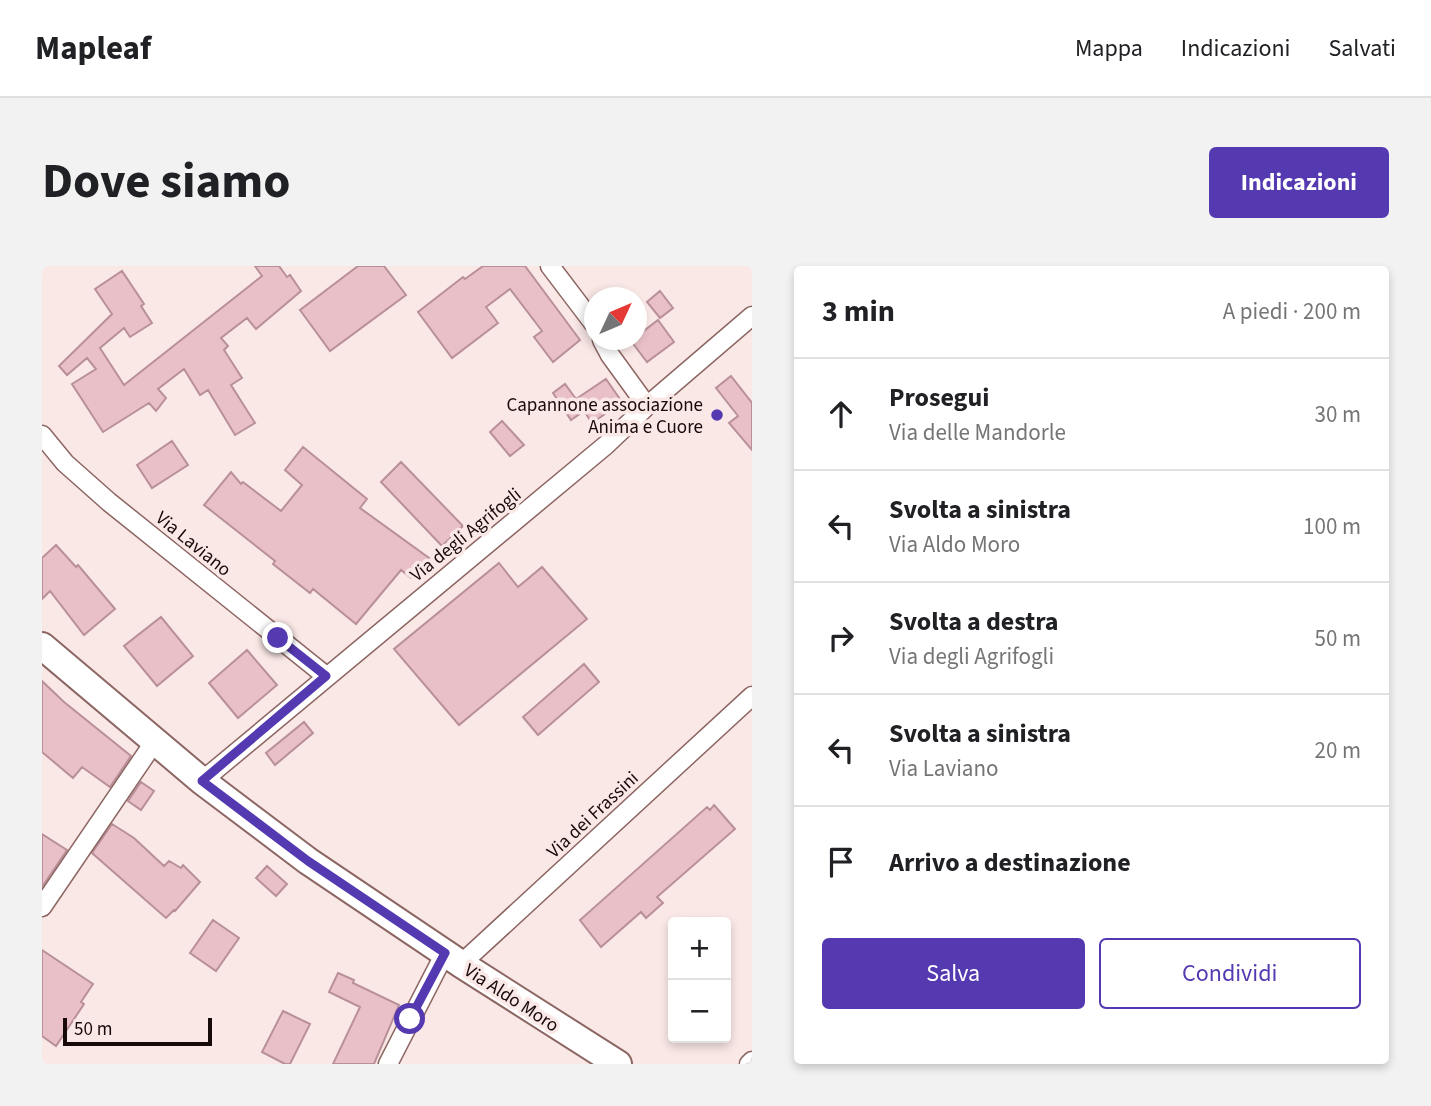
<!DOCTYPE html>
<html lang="it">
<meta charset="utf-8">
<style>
:root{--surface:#fff;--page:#f2f2f2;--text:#202124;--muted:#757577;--line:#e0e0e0;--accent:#5539b1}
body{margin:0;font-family:"Source Sans 3",sans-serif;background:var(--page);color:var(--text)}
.controls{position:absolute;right:21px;bottom:21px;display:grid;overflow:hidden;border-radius:7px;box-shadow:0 4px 10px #0003}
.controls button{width:63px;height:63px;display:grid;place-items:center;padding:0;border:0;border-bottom:2px solid var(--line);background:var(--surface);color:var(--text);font:35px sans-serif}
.compass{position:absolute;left:542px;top:21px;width:63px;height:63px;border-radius:50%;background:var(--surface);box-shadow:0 4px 10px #0003;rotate:46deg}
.scale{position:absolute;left:21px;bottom:18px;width:149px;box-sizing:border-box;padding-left:7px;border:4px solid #180a09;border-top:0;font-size:19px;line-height:24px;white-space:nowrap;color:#180a09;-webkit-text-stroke:5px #fae8e6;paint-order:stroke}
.stop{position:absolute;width:21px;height:21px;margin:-16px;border:5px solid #5539b1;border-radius:50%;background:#fff}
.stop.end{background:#5539b1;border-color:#fff;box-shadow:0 2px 7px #0008}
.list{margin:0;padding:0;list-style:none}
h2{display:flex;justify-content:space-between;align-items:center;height:91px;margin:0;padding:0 28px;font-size:30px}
h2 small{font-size:23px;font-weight:400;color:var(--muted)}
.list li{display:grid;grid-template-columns:46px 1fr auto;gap:21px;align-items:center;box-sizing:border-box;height:112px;padding:0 28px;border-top:2px solid var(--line)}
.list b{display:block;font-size:26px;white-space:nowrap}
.list p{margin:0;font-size:23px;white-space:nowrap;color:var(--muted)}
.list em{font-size:23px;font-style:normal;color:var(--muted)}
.actions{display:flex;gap:14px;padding:21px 28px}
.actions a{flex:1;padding:16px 0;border:2px solid var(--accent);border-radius:7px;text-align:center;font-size:24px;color:var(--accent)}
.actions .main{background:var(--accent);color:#fff}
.icon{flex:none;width:38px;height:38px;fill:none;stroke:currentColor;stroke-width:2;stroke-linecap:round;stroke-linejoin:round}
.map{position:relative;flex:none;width:710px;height:798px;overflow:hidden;border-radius:7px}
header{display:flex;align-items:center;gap:42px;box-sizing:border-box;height:98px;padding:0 35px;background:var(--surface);border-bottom:2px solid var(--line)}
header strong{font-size:33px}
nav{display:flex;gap:38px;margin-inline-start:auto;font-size:24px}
.intro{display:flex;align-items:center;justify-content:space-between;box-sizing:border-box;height:168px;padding:0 42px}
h1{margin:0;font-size:49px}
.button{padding:18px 32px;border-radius:7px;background:var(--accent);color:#fff;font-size:24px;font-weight:700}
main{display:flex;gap:42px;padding:0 42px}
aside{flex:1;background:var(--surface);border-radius:7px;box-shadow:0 4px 10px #0003}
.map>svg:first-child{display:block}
</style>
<header>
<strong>Mapleaf</strong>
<nav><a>Mappa</a><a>Indicazioni</a><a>Salvati</a></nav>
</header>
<div class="intro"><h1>Dove siamo</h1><a class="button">Indicazioni</a></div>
<main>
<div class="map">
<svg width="710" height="798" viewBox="0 0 710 798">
<rect width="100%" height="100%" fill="#fae8e6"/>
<path fill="#eac0c8" stroke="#b99098" stroke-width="2" d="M213 0H237L245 11 248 9 259 25 214 63 205 52 179 72 186 80 182 84 200 112 189 119 213 157 193 169 166 124 158 129 142 103 116 123 124 132 114 145 107 137 61 166 30 118 54 103 45 92 25 109 17 100 70 48 53 23 80 5 102 38 99 40 110 57 88 71 82 62 58 82 82 119 220 10Z
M316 0H342L364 29 288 85 258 44Z
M441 0H483L538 74 511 96 492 71 500 65 468 23 444 41 456 57 410 92 376 46 421 11 423 13Z
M618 25 631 42 618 52 605 36Z
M616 54 632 76 605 96 589 75 594 74V71Z
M689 110 710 137V184L687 157 696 150 674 122Z
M564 113 580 136 550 157 542 145 529 154 511 127 523 118 534 133Z
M460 155 482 179 468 190 448 166Z
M130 175 146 199 110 222 95 199Z
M261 181 325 233 318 242 387 292 369 312 359 304 314 358 271 323 268 327 231 298 233 295 162 239 189 206 199 218 201 216 239 245 260 219 243 204Z
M359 196 421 260 400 280 339 216Z
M14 279 34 301 36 299 73 343 42 369 8 325 0 333V292Z
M457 297 476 321 500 301 545 353 417 459 352 383Z
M119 351 151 390 115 420 82 380Z
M205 384 235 419 196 452 167 417Z
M542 398 557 416 496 469 481 451Z
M0 415 22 436 89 490 68 521 40 501 31 512 0 486Z
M262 456 271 467 233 499 224 487Z
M99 516 112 525 99 544 86 535Z
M672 539 693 563 615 631 621 637 604 652 599 646 559 681 538 654 665 541 668 544Z
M70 558 92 572 122 600 127 595 139 602 141 599 158 616 133 645 132 644 124 652 50 587Z
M0 568 25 584 0 621Z
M225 600 245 618 234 630 214 612Z
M171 654 197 672 174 705 148 687Z
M0 684 51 718 39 736 42 738 14 780 0 770Z
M296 707 312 714 311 717 357 739 332 798H291L318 741 287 726Z
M241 745 268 758 248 798H243L220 786Z"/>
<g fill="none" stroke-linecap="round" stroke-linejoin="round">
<defs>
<path id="street" d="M508 0 552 58
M560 74 568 89 605 140
M0 169 23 197 67 236 284 410
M160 515 564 179 605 140 710 50
M0 641 113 475
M419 698 710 430
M346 798 403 687
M707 798 710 795"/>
<path id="secondary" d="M0 380 160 515 266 595 419 698 576 798"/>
</defs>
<use href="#street" stroke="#8c6662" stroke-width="21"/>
<use href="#secondary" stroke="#8c6662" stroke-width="30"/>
<use href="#street" stroke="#fff" stroke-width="18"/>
<use href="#secondary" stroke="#fff" stroke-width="26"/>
</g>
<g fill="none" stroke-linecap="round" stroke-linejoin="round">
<path stroke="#5539b1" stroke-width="9" d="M236 372 284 410 160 515 266 595 403 687 368 753"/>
</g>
<circle fill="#5539b1" stroke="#fae8e6" stroke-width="2.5" cx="675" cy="149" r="7"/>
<g text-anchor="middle" stroke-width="7" stroke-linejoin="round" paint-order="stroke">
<g font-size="19" fill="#180a09" stroke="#fae8e6" text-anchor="end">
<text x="661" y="145">Capannone associazione<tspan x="661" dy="22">Anima e Cuore</tspan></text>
</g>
<g font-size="19" fill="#180a09" stroke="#fae8e6">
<text transform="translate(423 268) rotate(-39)" y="7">Via degli Agrifogli</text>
<text transform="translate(152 277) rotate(39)" y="7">Via Laviano</text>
<text transform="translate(550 548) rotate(-43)" y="7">Via dei Frassini</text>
<text transform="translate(470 731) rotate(33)" y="7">Via Aldo Moro</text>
</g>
</g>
</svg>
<div class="controls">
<button>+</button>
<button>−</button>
</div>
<svg class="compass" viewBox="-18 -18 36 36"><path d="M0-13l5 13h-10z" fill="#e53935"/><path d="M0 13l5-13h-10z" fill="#757577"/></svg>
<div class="scale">50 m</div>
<div class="stop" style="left:368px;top:753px"></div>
<div class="stop end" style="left:236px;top:372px"></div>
</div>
<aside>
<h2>3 min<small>A piedi · 200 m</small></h2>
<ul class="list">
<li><svg class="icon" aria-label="ahead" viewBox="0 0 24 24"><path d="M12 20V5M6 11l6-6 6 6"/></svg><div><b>Prosegui</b><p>Via delle Mandorle</p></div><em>30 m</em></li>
<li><svg class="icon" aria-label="left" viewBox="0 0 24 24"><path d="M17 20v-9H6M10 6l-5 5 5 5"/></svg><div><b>Svolta a sinistra</b><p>Via Aldo Moro</p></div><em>100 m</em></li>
<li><svg class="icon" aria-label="right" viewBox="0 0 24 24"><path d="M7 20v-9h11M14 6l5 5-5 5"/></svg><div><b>Svolta a destra</b><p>Via degli Agrifogli</p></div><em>50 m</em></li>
<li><svg class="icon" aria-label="left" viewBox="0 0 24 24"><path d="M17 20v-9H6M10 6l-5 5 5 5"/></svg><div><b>Svolta a sinistra</b><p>Via Laviano</p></div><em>20 m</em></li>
<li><svg class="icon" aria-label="arrive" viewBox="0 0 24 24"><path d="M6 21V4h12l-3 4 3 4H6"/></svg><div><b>Arrivo a destinazione</b></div></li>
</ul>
<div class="actions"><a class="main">Salva</a><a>Condividi</a></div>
</aside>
</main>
